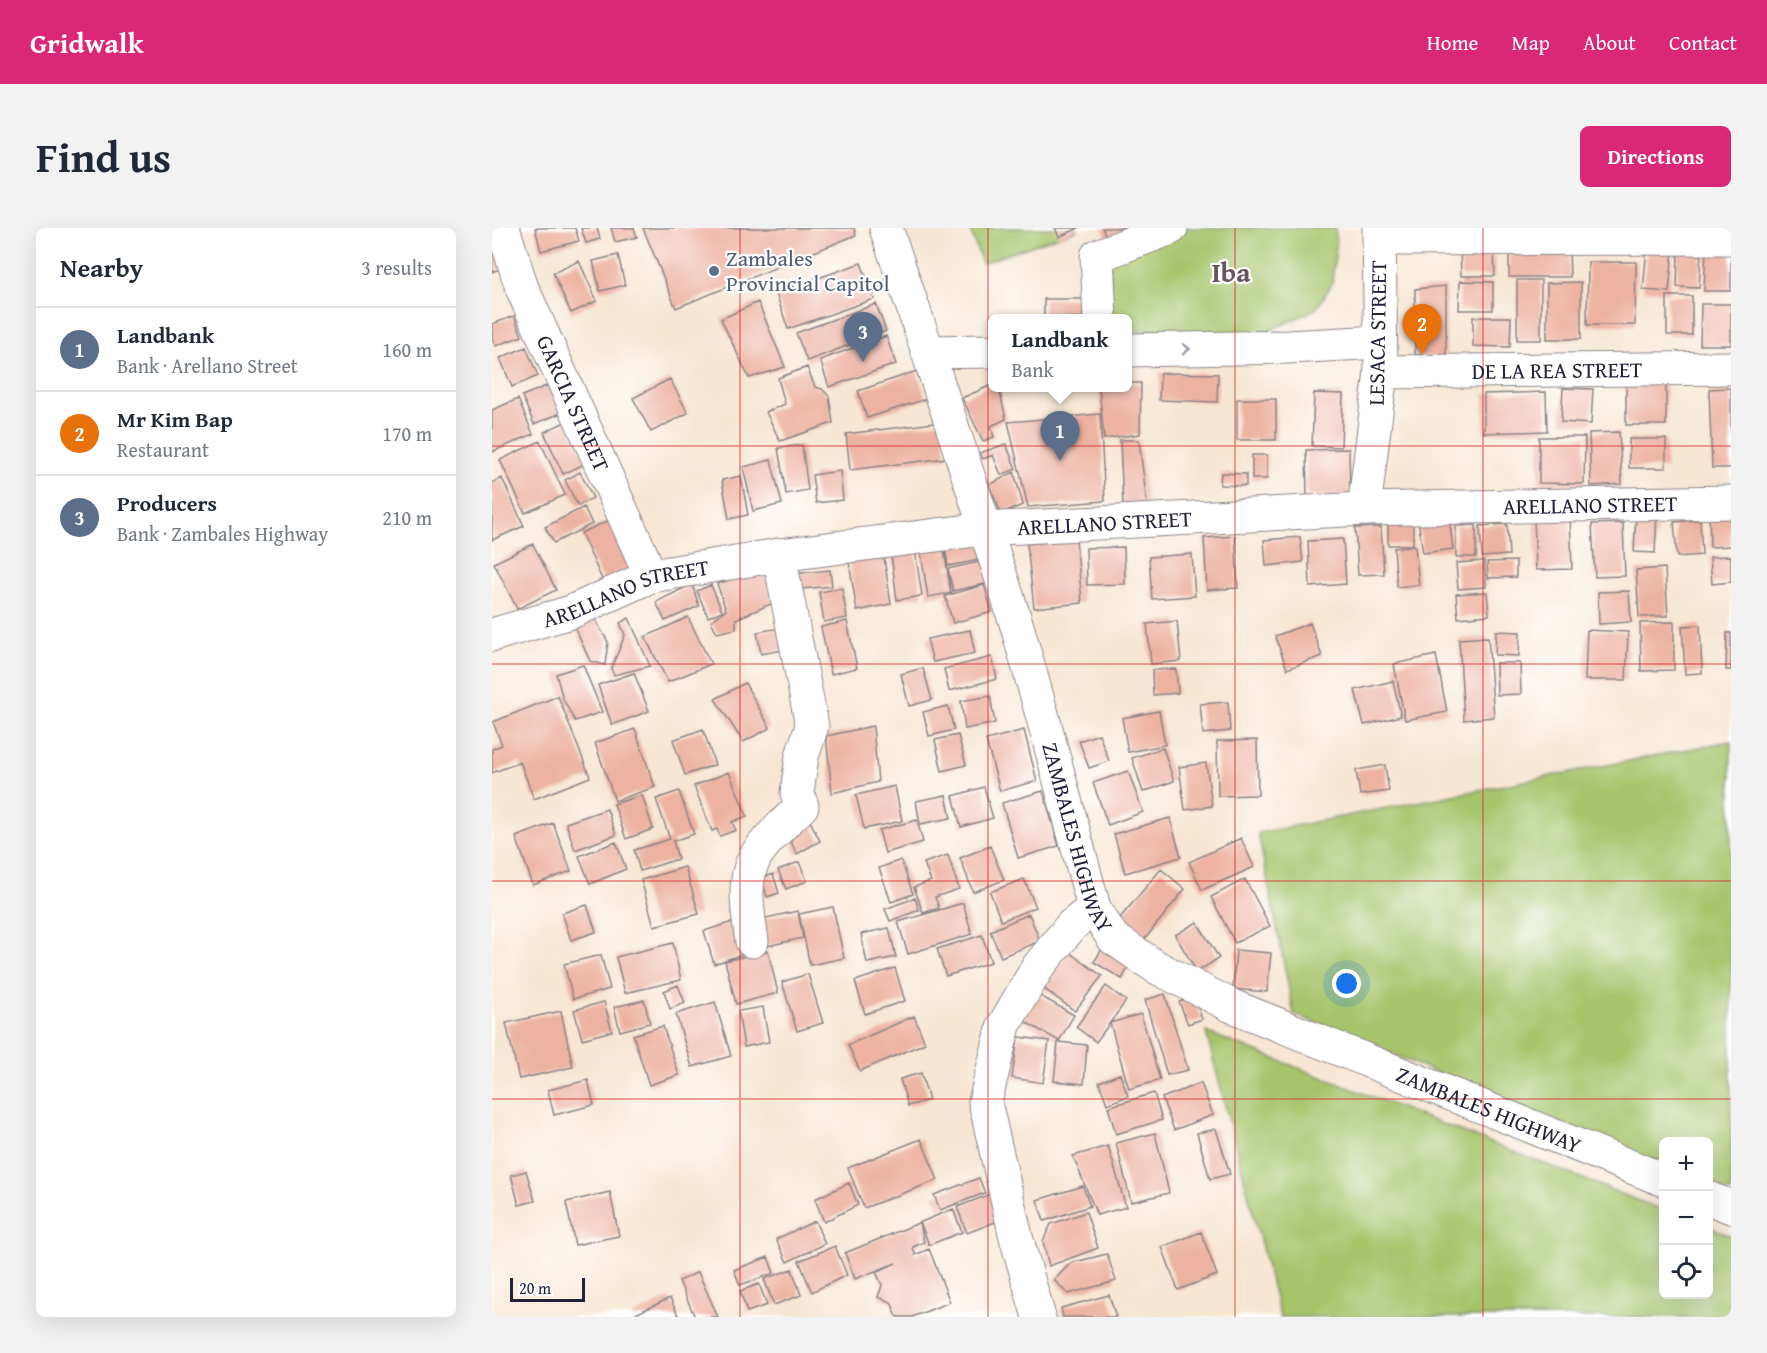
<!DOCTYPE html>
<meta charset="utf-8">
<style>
:root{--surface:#fff;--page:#f2f2f3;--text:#1f2937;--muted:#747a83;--line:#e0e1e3;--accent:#db2777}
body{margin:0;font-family:"Gentium Book Plus",serif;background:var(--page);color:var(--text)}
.controls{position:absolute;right:18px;bottom:18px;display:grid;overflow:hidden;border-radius:9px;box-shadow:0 6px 24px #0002}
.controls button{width:54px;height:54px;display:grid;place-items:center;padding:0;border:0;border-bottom:2px solid var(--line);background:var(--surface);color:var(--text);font:30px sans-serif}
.scale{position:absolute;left:18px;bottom:15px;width:75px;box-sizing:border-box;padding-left:6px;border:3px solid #22223b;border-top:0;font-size:16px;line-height:21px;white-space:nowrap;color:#22223b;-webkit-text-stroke:4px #fff;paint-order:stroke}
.you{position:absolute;left:855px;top:756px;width:21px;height:21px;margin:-15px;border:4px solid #fff;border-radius:50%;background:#1a73e8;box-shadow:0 0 0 9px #1a73e833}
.badge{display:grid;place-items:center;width:39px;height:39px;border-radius:50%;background:var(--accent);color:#fff;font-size:20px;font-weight:700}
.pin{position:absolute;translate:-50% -50px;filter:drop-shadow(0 2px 3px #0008)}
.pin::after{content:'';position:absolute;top:32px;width:21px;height:18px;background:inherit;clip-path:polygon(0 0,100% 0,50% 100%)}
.popup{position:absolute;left:496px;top:86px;width:144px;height:78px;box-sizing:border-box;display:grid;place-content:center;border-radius:9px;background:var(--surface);filter:drop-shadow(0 2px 4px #0005);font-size:20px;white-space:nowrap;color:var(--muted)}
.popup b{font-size:22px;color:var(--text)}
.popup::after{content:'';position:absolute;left:50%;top:100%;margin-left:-12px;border:12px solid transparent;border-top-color:var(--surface)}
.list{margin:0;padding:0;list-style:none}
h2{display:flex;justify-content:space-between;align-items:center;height:78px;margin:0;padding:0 24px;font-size:26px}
h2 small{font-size:20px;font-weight:400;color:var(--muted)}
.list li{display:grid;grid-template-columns:39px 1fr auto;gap:18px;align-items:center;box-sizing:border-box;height:84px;padding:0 24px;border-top:2px solid var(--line)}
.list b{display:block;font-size:22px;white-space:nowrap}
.list p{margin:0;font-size:20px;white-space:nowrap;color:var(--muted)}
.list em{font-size:20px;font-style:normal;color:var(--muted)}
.icon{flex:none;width:33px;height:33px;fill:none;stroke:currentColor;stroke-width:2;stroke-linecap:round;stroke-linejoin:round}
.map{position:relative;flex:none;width:1239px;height:1089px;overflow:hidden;border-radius:9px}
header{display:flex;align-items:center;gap:36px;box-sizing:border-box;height:84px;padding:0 30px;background:var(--accent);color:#fff}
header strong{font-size:28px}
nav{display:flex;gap:33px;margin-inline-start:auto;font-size:21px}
.intro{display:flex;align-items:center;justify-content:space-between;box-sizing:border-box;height:144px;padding:0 36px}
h1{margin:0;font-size:42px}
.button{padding:15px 27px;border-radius:9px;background:var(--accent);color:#fff;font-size:21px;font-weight:700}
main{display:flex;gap:36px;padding:0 36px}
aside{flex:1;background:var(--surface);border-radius:9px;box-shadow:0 6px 24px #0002}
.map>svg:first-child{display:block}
</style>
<header>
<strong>Gridwalk</strong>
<nav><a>Home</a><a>Map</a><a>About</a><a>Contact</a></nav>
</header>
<div class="intro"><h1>Find us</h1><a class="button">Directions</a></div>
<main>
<aside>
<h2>Nearby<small>3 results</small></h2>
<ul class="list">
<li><span class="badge" style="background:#5c6f8a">1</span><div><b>Landbank</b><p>Bank · Arellano Street</p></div><em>160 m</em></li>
<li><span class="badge" style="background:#e8710a">2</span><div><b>Mr Kim Bap</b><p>Restaurant</p></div><em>170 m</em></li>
<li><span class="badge" style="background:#5c6f8a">3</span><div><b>Producers</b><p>Bank · Zambales Highway</p></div><em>210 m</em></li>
</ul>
</aside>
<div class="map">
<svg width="1239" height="1089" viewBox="0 0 1239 1089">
<rect width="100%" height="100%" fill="#fff"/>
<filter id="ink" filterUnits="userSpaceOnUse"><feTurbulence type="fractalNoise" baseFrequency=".0167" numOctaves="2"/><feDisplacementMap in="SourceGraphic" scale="12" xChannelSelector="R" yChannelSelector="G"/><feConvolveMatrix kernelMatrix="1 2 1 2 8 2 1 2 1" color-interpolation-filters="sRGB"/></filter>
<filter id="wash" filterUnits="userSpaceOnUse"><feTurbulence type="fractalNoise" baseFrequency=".008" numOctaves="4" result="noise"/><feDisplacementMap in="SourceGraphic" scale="24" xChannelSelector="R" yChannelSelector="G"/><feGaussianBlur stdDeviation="1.35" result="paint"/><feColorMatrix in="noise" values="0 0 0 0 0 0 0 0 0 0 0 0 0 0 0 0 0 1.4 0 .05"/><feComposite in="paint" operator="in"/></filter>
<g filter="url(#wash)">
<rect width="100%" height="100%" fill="#f7e6d3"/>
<path fill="#a6c46b" stroke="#647353" stroke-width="1.5" d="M477 0H584L585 2 490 35Z
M626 0H843L844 18 840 56 824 81 771 106 636 103V91H617L619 3Z
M1239 513V965L1217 956 1216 914H1172L1171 937 802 786 766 605Z
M714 804 1171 982 1172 1066H1216L1217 999 1239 1008V1089H788Z"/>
<g id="blocks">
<path fill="#edb2a2" d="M43 0H83L87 13 49 23Z
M89 0H105L108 11 94 15Z
M119 0H142L145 9 123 14Z
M151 0H362L364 7 184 80Z
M563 0H587L567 9Z
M610 0H638L615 10Z
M1017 17H1077L1078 49H1017Z
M8 19 15 38 0 44V23Z
M968 19H1002L1003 48H969Z
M1155 20 1181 23 1177 64 1151 62Z
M1214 22 1239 23V63H1212Z
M1186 23 1209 24 1207 60 1185 59Z
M126 27 133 57 108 63 101 33Z
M87 33 105 73 79 85 61 45Z
M1096 34H1144L1143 97H1095Z
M369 35 382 71 296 101 284 65Z
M1025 52H1049V112H1025Z
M968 53 1001 54V82H967Z
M1089 54V111H1055V55Z
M954 58V130L923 128V61Z
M1175 68H1200V107H1175Z
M552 71H591V90H552Z
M266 74 293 139 257 150 229 91Z
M384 76 394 103 315 133 304 105Z
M1209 76H1239V117H1208Z
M22 88 30 108 3 118 0 110V96Z
M981 89H1019L1018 119 981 118Z
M394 108 404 136 337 159 328 132Z
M34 119 46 148 20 159 8 130Z
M315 139 323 159 330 161 337 168 341 195 288 213 274 184 293 176 286 150Z
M425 143 434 171 375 190 366 163Z
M668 145 726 146 725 174 667 172Z
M1174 149V197H1134V150Z
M178 151 196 185 159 204 141 170Z
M62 155 74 183 42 196 30 168Z
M636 155H649L648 206 612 211 607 160H636Z
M500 157V160H507L514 191 499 198 502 209 491 213 470 170Z
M1071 160 1101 161 1099 196 1069 194Z
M1239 160V240H1220L1217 161Z
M1054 164 1055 203 992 205V166Z
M822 165 851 166 849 219 820 218Z
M26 171 41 206 0 224V182Z
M745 171H784V212H745Z
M608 186 613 273 536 279 516 194Z
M75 193 95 235 71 246 52 204Z
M450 194 454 230 358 242 354 206Z
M1127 204 1130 256 1099 258 1097 205Z
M1047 209H1093L1092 256 1047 255Z
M1137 211H1174V240H1137Z
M628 212H647L655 276 631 278Z
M48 213 73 267 33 285 8 232Z
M514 216 524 241 509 247 501 227 491 231 488 225Z
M310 217 316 262 294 266 286 220Z
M857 221 858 267 815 268 814 222Z
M760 227H775V251H760Z
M279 232 290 276 261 283 251 239Z
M348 243 351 272 324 275 320 247Z
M88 244 101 270 86 278 73 252Z
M522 244 531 277 509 285 497 257Z
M729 245 754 246V258L728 257Z
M249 248 256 287 237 291 230 252Z
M10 250 32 298 0 312V255Z
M92 279 100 296 62 315 53 299Z
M1217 280H1239V318L1218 319Z
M1144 284 1165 285 1163 325 1142 324Z
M1078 287 1080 341 1044 342 1042 288Z
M127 288 151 344 114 360 89 305Z
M957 288 961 321 931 325 926 292Z
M1208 292 1210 327 1185 329 1182 294Z
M896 293H921V317H896Z
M1131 295 1133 348 1103 349 1100 296Z
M1015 296 1017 327 990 329 988 298Z
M984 297V329H964V298Z
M889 299 892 346 866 347 863 300Z
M743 308 746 360 715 362 712 310Z
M808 309 811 334 774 338 772 312Z
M584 311 590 375 542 380 535 316Z
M851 311 854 356 818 359 816 313Z
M490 312 493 331 456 338 453 318Z
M41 316 64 362 25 381 2 335Z
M451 316 459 365 436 369 428 319Z
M923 318 927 357 905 359 902 320Z
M632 319 633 356 595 357 594 320Z
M423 322 430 368 405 372 399 326Z
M391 323 399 376 365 383 356 328Z
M700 326 703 368 660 371 657 329Z
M1239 328V354L1220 356 1218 329Z
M496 332 501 354 461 363 456 341Z
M992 333 994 359 966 361 964 335Z
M1024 333V349L996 350 995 334Z
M1173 340 1176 388 1147 389 1144 342Z
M274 341 281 375 244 391V401L225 405 219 393 234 382 225 356Z
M338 342 340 358 300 362 299 346Z
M200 356 207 378 173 393 164 374Z
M219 357 230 383 216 389 205 363Z
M492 357 500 384 461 395 453 368Z
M350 360 355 390 332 394 327 364Z
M1137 363 1139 394 1107 396 1106 364Z
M995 364 997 387 966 390 964 366Z
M196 389 219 436 176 454 153 409Z
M137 390 158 438 122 447 119 441 133 407 128 395Z
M103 391 116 414 113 437 98 433 83 400Z
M355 393 365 440 339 446 329 399Z
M685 393 689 433 659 436 655 396Z
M1182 394V442L1149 443 1148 395Z
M818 395 830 428 795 441 783 408Z
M1208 397 1210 445 1193 446 1190 398Z
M293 399 297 421 269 426 265 404Z
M478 402 483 425 441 434 435 411Z
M1095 402 1136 404 1134 452H1093Z
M1004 403 1028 404 1027 428 1003 427Z
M1235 405H1239V442H1234Z
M996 409 1002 489 972 492 967 411Z
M944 427 955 484 913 492 902 436Z
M500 429 505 451 457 463 452 441Z
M1004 435H1028L1029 466 1005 467Z
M91 437 110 484 83 493 71 471 64 446Z
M431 440 440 472 417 478 409 446Z
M684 441 686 465 661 467 660 442Z
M142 445 157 483 120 497 106 457Z
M901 453 909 488 872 497 863 462Z
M253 455 278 500 251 514 223 471Z
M66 468 98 549 42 571 28 534 0 545V521L10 517 1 494Z
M498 468 503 495 473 501 469 473Z
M736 474 738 503 711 506 708 476Z
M456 478 462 502 437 508 431 484Z
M667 483 673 517 636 524 630 490Z
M381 498 386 554 340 565 334 508Z
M143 501 163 559 123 573 103 515Z
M211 501 223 537 193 547 181 512Z
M532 502 545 553 508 563 494 512Z
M607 506 617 533 597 540 587 513Z
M466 507 474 537 450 543 443 512Z
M765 512 766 567 726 568 725 513Z
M671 520 682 553 651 564 640 530Z
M714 535 720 578 693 582 687 539Z
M893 537 897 563 868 567 864 542Z
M636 543 651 584 616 597 601 555Z
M237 544 255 588 240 594 244 602 228 608 225 601 220 603 202 558Z
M403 558 410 593 372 601 364 567Z
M492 559 501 590 469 599 461 568Z
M187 563 202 606 181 613 186 631 148 643 142 622 178 611 164 571Z
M551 563 567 618 526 630 510 575Z
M150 567 161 601 134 611 122 576Z
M454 567 459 590 428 596 424 573Z
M115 581 124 607 83 622 74 595Z
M314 585 328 613 305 626 291 598Z
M678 590 689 629 633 645 622 606Z
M425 592 431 614 393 625 387 602Z
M61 595 79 643 41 657 24 609Z
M749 610 762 639 710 662 697 634Z
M124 614 134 641 98 656 87 628Z
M498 618 512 652 481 664 468 630Z
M456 627 467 661 443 669 447 680 431 685 422 659 439 653 432 635Z
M409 632 421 666 399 674 387 640Z
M307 634 315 653 294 661 286 642Z
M193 639 207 686 162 698 149 652Z
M669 641 693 661 648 717 623 696Z
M281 646 287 665 275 669 270 650Z
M532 651 544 679 509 693 498 664Z
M753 651 778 698 743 715 719 669Z
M423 670 427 682 398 693 393 681Z
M471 675 480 706 416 726 406 694Z
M95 677 104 704 79 712 70 685Z
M341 679 352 730 318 737 307 686Z
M306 683 311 710 275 718 269 691Z
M537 686 548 713 509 729 498 703Z
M247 692 257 724 222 736 212 703Z
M705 694 727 730 705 744 683 707Z
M397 700 404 729 375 735 369 706Z
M490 707 499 734 454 748 445 721Z
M181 715 189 752 133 765 124 729Z
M613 716 641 732 630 751 602 734Z
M744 722 779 725 775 764 741 761Z
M276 723 286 765 244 776 233 733Z
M577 724 610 748 583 783 551 760Z
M109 727 118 761 81 771 72 736Z
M403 740 413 773 373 786 363 753Z
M316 746 331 795 305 803 290 754Z
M186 757 193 775 178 781 172 763Z
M614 758 634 773 618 795 649 786 668 852 637 861 618 795 604 814 584 799Z
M545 766 582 787 567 813 530 792Z
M673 766 696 842 675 847 653 772Z
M702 768 710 791 696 796 687 774Z
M152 772 158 795 128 803 122 779Z
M112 774 120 803 90 811 82 782Z
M223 774 239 828 200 839 184 786Z
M271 779 277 814 252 819 246 783Z
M69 783 81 839 27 851 14 795Z
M422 788 433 815 368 843 356 817Z
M171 798 187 847 157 857 141 807Z
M526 809 557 813 551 855 520 850Z
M566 814 595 817 592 856 562 853Z
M429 845 437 872 416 878 408 851Z
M628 846 636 868 615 876 607 854Z
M96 852 102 877 62 887 56 862Z
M709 855 721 887 682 902 670 870Z
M662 865 670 892 624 906 616 879Z
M724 901 738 946 718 951 705 905Z
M663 905 677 965 639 974 624 915Z
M429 911 446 952 372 980 356 940Z
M616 918 634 979 605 987 581 928Z
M34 943 43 973 27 977 19 947Z
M487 950 493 965 448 982 442 967Z
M357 955 366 977 332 994 323 971Z
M591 958 598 978 552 993 545 972Z
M118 964 127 1008 83 1017 74 974Z
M501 965 511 991 475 1005 465 979Z
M461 981 470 1004 437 1017 428 994 432 1014 421 1019 423 1027 437 1021 458 1074 420 1089H405L399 1074 386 1069 390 1057 384 1044 404 1035 363 1051 353 1025Z
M594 984 606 1020 557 1038 551 1013 559 996Z
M323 993 333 1016 295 1034 284 1011Z
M709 1004 725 1047 686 1062 670 1019Z
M343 1018 355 1047 320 1064 307 1033Z
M615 1026 624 1053 576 1066 562 1052 579 1035Z
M276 1029 282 1045 248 1057 242 1042Z
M300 1041 309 1067 282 1077 272 1051Z
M206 1044 226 1089H203L187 1053Z
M267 1056 275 1077 255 1084 248 1063Z
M617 1067 624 1089H571L569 1080Z
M178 1070 187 1089H137Z"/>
</g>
</g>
<g filter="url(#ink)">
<use href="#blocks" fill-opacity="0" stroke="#8c8487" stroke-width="1.5"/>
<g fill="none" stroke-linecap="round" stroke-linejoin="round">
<defs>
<g id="minor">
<path id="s1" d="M11 0 30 60 159 348"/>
<path d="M887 11 1239 10"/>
<path d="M608 91 605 28 679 0"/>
<path id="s2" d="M872 281 889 144 1239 140"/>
<path id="s3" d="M0 407 79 384 159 348 287 327 492 301 872 281 1239 274"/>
<path d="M260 713C256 686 249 650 265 626 277 608 295 593 310 578L305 565 310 528 320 498 287 327"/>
<path d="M547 1089 524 1009 493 874 512 797 546 739 580 697 602 680"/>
</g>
<g id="major">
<path id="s4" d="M394 0 436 124 525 398 553 497 602 680 621 710 664 739 740 778 1172 952"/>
<path d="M887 0 889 144"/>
<path d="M636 122 797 119 887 114"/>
<path d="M436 124 500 123"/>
<path d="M1216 970 1239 979"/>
</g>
</defs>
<use href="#minor" stroke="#8c8487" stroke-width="35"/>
<use href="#major" stroke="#8c8487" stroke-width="35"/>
<use href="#minor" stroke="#fff" stroke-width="33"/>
<use href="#major" stroke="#fff" stroke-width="33"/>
</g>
<defs><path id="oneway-chevron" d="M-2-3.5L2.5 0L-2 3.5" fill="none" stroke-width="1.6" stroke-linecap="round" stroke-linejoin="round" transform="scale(1.5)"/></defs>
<use stroke="#9c9ca7" href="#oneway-chevron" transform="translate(694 121) rotate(-1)"/>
</g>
<path fill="none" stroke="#d62828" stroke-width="1.5" stroke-opacity="0.55" d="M248 0V1089M496 0V1089M743 0V1089M991 0V1089M0 218H1239M0 436H1239M0 653H1239M0 871H1239"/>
<circle fill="#5c6f8a" stroke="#fff" stroke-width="2" cx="222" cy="43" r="6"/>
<g text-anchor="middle" stroke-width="4.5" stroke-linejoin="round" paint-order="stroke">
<g font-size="22" fill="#4e5e75" stroke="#fff" text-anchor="start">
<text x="234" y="38">Zambales<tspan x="234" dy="25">Provincial Capitol</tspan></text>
</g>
<g font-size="22" fill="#22223b" stroke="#fff">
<text transform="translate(885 105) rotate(-89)" y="8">LESACA STREET</text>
<text dy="8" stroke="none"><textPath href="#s2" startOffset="314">DE LA REA STREET</textPath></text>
<text dy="8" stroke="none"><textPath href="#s1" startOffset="189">GARCIA STREET</textPath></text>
<text dy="8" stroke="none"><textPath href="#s3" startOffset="1113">ARELLANO STREET</textPath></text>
<text dy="8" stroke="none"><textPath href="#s3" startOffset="627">ARELLANO STREET</textPath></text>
<text dy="8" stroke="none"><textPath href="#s3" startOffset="141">ARELLANO STREET</textPath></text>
<text dy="8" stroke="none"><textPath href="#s4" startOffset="639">ZAMBALES HIGHWAY</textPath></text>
<text dy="8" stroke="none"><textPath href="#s4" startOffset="1161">ZAMBALES HIGHWAY</textPath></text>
</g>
<g font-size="28" font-weight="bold" fill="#69545f" stroke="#fff">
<text x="739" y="54">Iba</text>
</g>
</g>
</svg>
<div class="controls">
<button>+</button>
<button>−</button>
<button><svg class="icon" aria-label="locate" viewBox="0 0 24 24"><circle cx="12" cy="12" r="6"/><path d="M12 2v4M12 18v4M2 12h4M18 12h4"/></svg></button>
</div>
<div class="scale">20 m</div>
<div class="you"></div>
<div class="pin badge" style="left:568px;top:233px;background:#5c6f8a">1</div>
<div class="popup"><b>Landbank</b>Bank</div>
<div class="pin badge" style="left:930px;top:126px;background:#e8710a">2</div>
<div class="pin badge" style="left:371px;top:134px;background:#5c6f8a">3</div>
</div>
</main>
